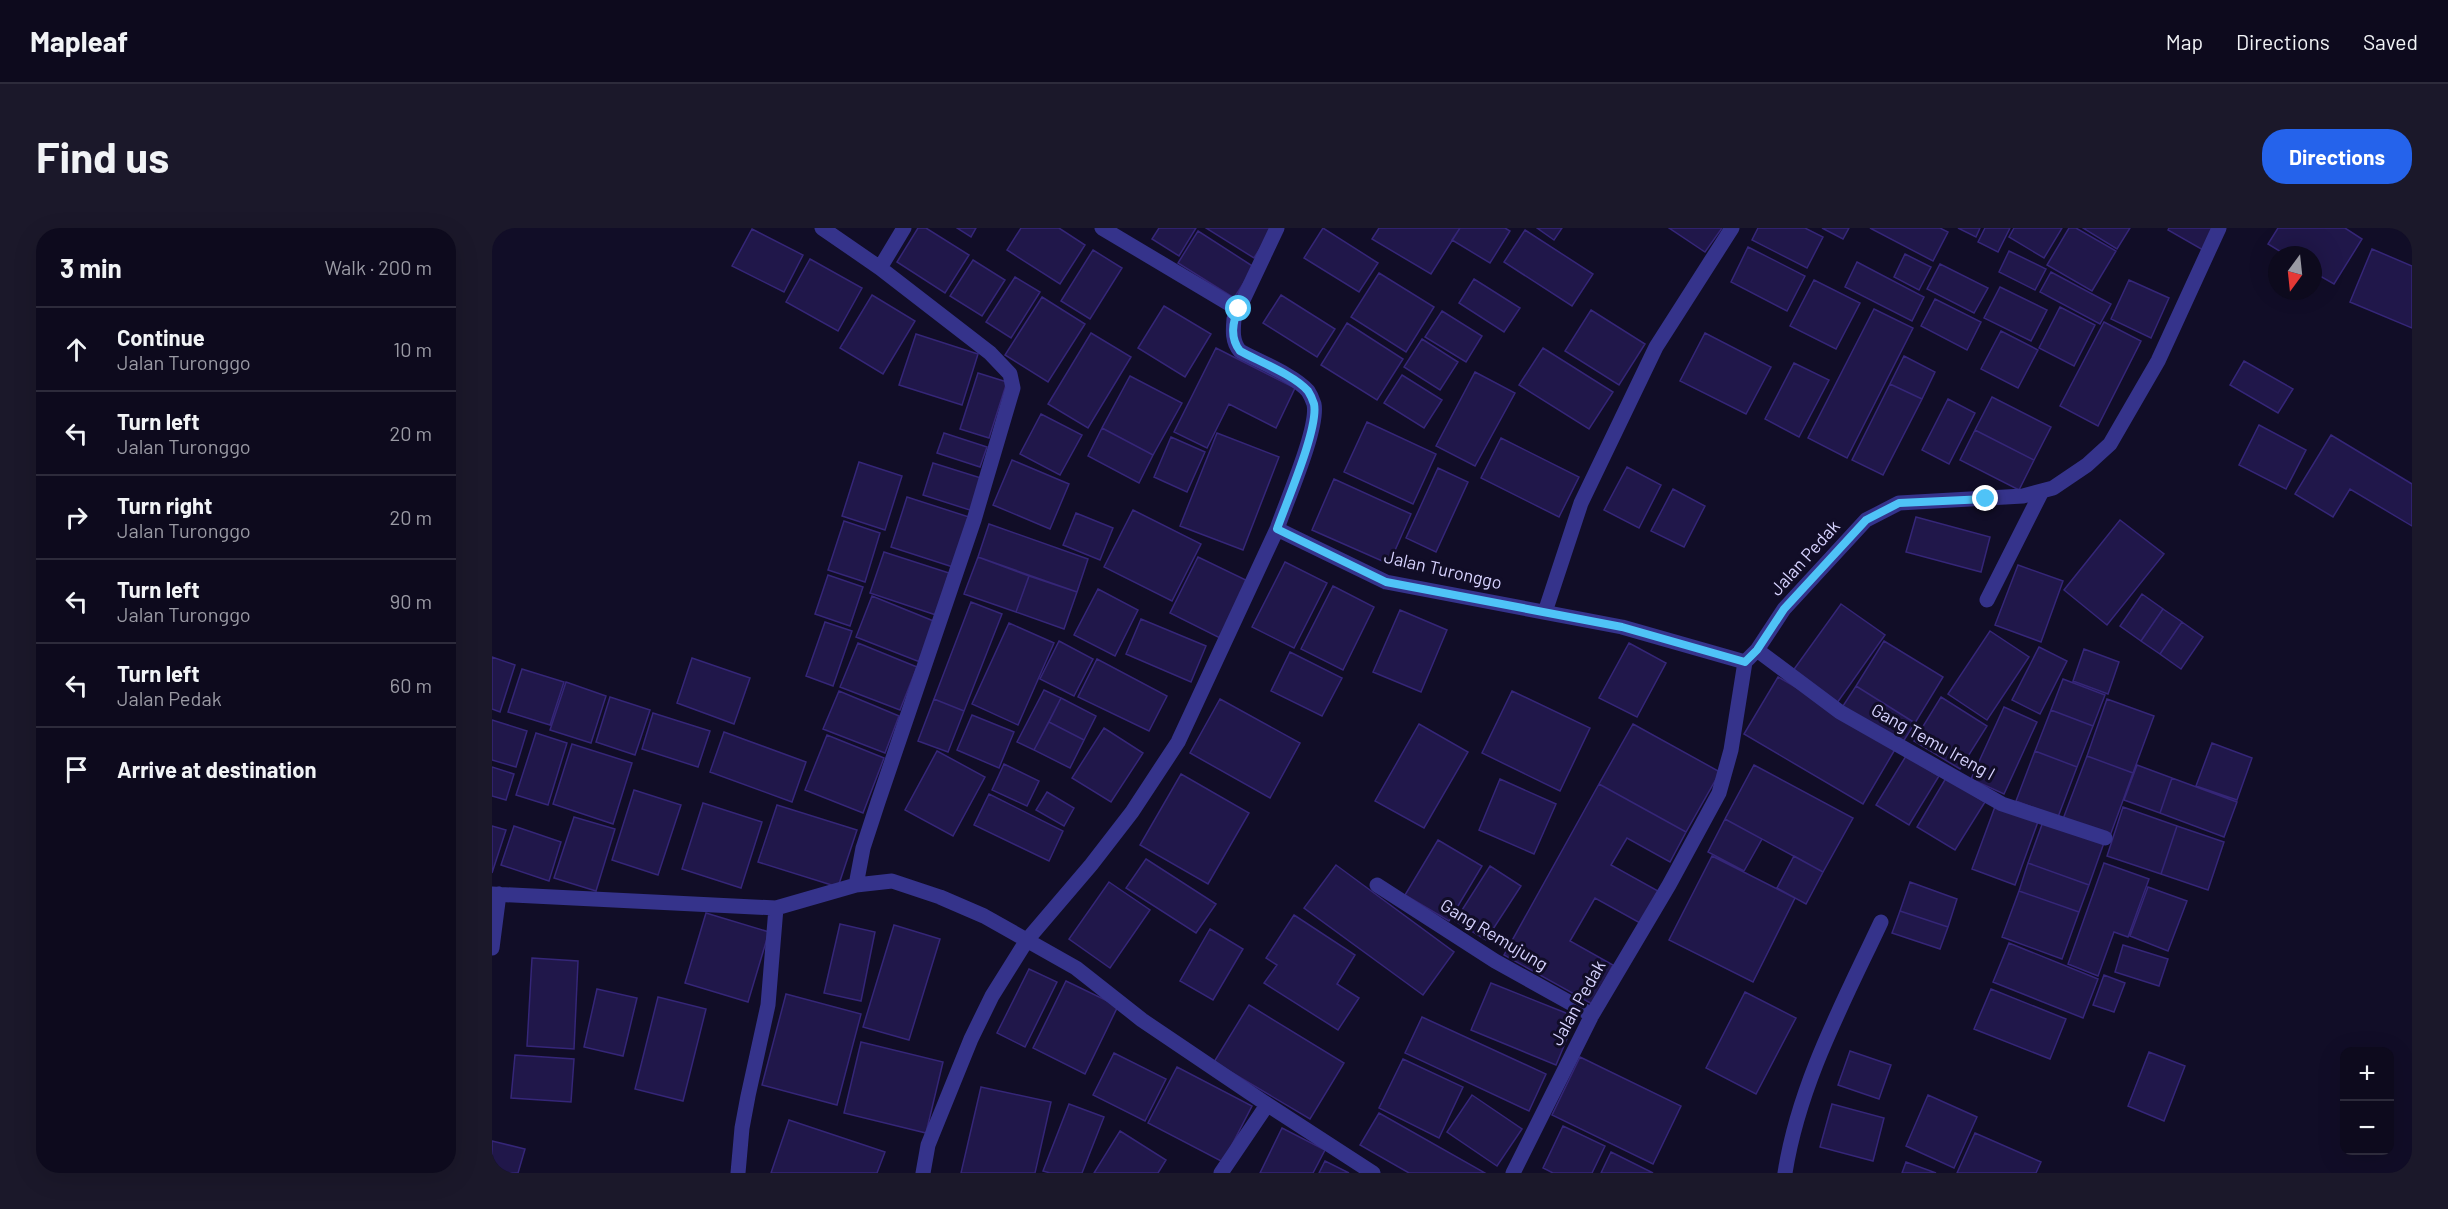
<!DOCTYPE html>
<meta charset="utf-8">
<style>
:root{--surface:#0d0a1d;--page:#1b182a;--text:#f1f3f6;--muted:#9a9aa4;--line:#2d2b3b;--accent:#2563eb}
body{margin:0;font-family:Barlow,sans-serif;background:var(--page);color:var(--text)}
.controls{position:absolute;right:18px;bottom:18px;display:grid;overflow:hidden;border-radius:12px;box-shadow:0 6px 24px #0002}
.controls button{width:54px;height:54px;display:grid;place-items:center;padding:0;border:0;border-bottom:2px solid var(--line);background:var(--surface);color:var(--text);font:30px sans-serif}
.compass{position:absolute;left:1776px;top:18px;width:54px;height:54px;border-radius:50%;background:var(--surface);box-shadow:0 6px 24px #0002;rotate:195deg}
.stop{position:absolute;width:18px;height:18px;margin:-14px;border:4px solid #4fc3f7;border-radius:50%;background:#fff}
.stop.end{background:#4fc3f7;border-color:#fff;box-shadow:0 2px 6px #0008}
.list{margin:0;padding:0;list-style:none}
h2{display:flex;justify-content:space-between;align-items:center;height:78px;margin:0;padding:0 24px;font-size:26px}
h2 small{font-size:20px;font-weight:400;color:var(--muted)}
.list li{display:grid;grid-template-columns:39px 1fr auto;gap:18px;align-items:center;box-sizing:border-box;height:84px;padding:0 24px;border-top:2px solid var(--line)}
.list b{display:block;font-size:22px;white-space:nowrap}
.list p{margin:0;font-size:20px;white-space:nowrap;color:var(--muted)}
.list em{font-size:20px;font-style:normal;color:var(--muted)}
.icon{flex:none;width:33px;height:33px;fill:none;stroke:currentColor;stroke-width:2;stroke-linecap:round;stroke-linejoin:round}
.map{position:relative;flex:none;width:1920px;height:945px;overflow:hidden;border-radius:24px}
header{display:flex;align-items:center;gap:36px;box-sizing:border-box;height:84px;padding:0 30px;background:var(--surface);border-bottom:2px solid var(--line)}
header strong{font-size:28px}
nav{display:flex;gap:33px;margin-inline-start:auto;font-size:21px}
.intro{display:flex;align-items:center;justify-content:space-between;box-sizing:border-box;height:144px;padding:0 36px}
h1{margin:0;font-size:42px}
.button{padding:15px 27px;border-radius:24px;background:var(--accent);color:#fff;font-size:21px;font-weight:700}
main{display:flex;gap:36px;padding:0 36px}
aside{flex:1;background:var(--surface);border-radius:24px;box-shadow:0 6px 24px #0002}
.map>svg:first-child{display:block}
</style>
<header>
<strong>Mapleaf</strong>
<nav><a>Map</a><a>Directions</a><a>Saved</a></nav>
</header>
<div class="intro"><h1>Find us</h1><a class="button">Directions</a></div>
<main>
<aside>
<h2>3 min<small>Walk · 200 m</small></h2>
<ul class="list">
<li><svg class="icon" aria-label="ahead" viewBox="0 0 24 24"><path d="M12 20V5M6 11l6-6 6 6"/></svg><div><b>Continue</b><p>Jalan Turonggo</p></div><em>10 m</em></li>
<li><svg class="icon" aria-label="left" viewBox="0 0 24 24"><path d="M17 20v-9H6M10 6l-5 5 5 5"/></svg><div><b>Turn left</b><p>Jalan Turonggo</p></div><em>20 m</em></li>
<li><svg class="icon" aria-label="right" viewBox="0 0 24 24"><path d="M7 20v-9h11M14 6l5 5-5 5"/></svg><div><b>Turn right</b><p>Jalan Turonggo</p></div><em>20 m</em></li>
<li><svg class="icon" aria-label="left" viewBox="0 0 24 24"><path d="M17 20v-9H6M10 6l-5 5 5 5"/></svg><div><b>Turn left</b><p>Jalan Turonggo</p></div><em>90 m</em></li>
<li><svg class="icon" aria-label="left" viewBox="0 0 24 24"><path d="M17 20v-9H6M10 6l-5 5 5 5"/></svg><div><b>Turn left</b><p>Jalan Pedak</p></div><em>60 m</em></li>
<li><svg class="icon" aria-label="arrive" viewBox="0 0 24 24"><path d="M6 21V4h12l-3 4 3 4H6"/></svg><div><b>Arrive at destination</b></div></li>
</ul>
</aside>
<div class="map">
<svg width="1920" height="945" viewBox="0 0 1920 945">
<rect width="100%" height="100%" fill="#110d27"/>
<path fill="#20174a" stroke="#352678" stroke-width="1.5" d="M426 0H434L477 27 453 65 405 34Z
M465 0H484L479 9Z
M529 0H567L593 17 568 56 515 22Z
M667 0H704L687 28 660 11Z
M714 0H781L762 30Z
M831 0 886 35 867 64 812 30Z
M887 0H968L939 46 880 11Z
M968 0H1013L1018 3 998 35 960 12Z
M1045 0H1070L1062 12Z
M1177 0H1230L1213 24Z
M1266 0H1313L1331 9 1315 40 1260 12Z
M1330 0H1357L1351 11Z
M1378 0H1448L1456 4 1441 33Z
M1466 0H1488L1484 9Z
M1493 0H1518L1506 24 1486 14Z
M1522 0H1570L1552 30 1517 9Z
M1577 0H1584L1624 23 1600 63 1555 37Z
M1591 0H1638L1625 21Z
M1677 0H1725L1711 22 1676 2Z
M1786 0H1853L1870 11 1842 56 1821 44V27H1794L1776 16Z
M260 1 311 27 292 64 240 38Z
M1033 2 1101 46 1080 78 1012 34Z
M706 3 762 39 742 70 686 35Z
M1256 19 1313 48 1295 83 1239 54Z
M1880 21 1920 38V100L1858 74Z
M601 22 630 40 598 91 569 73Z
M1517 23 1554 41 1543 62 1507 44Z
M1413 26 1439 39 1427 62 1402 49Z
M318 31 370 60 346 103 294 74Z
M481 32 513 52 490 88 458 68Z
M1365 34 1432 69 1420 93 1353 59Z
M1448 36 1496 60 1482 85 1435 61Z
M1559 44 1619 76 1608 96 1548 64Z
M887 45 942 79 914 124 859 89Z
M523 49 548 64 519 110 494 94Z
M982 51 1028 80 1012 104 967 75Z
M1322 52 1368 75 1344 121 1298 98Z
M1637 52 1677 70 1659 110 1619 91Z
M1508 59 1555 82 1539 113 1492 90Z
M380 67 423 93 391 146 348 120Z
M789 67 843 101 825 129 771 95Z
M550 69 593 96 556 154 513 127Z
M1443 71 1489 94 1475 122 1429 98Z
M672 78 719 106 693 149 646 120Z
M1568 79 1603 97 1582 138 1547 120Z
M1382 81 1421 100 1355 230 1316 210Z
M1099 82 1153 116 1127 157 1073 123Z
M950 83 990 108 974 134 933 109Z
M1612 94 1649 113 1606 198 1568 178Z
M855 95 911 131 885 172 829 137Z
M1509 103 1546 122 1526 160 1489 141Z
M599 105 639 129 596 200 556 176Z
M1213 105 1279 139 1254 186 1188 153Z
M424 106 486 126 470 177 407 157Z
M930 111 966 134 948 162 912 139Z
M724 120 803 160 784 200 737 176 715 220 682 204Z
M1051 120 1121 164 1097 201 1027 157Z
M1412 128 1443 144 1430 171 1398 156Z
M1752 133 1801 161 1786 185 1738 157Z
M1302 135 1337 152 1307 209 1273 191Z
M983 144 1023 165 983 238 944 218Z
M486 145 515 154 497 210 468 201Z
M910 147 950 172 932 200 892 175Z
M638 148 690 175 661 227 610 200Z
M1398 156 1430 171 1391 247 1360 232Z
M1500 169 1559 199 1542 232 1483 202Z
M1456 171 1483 185 1457 236 1430 222Z
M549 186 590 207 568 247 528 226Z
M875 194 944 226 921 276 852 244Z
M1767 197 1814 222 1794 261 1747 237Z
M610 200 661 227 647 255 596 228Z
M1483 202 1542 232 1527 262 1468 232Z
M452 205 495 219 488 239 445 225Z
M725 205 787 229 751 322 688 298Z
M1839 207 1920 256V298L1858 261 1841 289 1803 266Z
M679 209 713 224 695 264 662 249Z
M1009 210 1087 249 1067 289 989 250Z
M520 232 577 256 558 301 501 277Z
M367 234 410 248 393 302 350 288Z
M441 235 492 251 481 283 431 267Z
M1135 239 1169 257 1147 300 1112 282Z
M946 240 976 254 944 324 914 310Z
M842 251 919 286 897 336 820 302Z
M1181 261 1213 278 1192 319 1159 303Z
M415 269 480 290 464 340 399 319Z
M641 282 709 316 680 373 612 339Z
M584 285 621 300 608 332 571 317Z
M1424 289 1498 309 1489 344 1414 324Z
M1628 292 1672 326 1615 397 1572 362Z
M352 293 388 305 373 354 336 342Z
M497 296 596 331 585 364 486 329Z
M392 324 457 345 444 387 378 365Z
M486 329 537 348 524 384 472 366Z
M706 329 758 354 730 411 678 385Z
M793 334 835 355 802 420 760 399Z
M1526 337 1571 353 1549 414 1503 397Z
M336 347 371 359 358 398 323 386Z
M537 348 585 364 572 401 524 384Z
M841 358 882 379 851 442 809 421Z
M606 361 646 382 623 428 582 407Z
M1650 366 1671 381 1649 413 1628 398Z
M380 368 444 394 428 434 364 409Z
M479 374 510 386 472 483 442 471Z
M1349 376 1393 407 1345 475 1300 444Z
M1671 381 1690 394 1668 426 1649 413Z
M908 382 955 402 929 464 881 444Z
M649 391 714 418 699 454 634 426Z
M333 394 360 403 341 458 314 448Z
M1690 394 1711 409 1689 441 1668 426Z
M517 395 562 415 526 497 480 476Z
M1498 403 1537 429 1495 492 1456 466Z
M567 413 601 431 582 468 548 451Z
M1392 413 1451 449 1423 495 1364 458Z
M366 415 425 439 408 482 348 459Z
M1137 415 1174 435 1145 489 1107 470Z
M1547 419 1575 433 1548 486 1520 472Z
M1592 421 1627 434 1616 466 1581 453Z
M798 424 850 450 830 488 779 463Z
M0 429 23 437 8 484 0 481Z
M200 430 258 450 242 496 185 475Z
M605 431 675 468 657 503 586 469Z
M30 441 72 454 58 497 16 484Z
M1286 449 1405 518 1371 576 1252 506Z
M1571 451 1613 467 1601 498 1559 482Z
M74 454 114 468 99 515 58 502Z
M1364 458 1423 495 1409 517 1349 481Z
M552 462 569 470 542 522 525 514Z
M347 463 407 488 393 525 331 501Z
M1020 463 1098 500 1068 563 990 525Z
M118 469 158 482 143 527 104 514Z
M1449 469 1495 498 1468 541 1422 513Z
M569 470 604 488 592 512 557 494Z
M442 471 472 483 456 524 426 513Z
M728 471 808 515 778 570 698 525Z
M1615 471 1662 488 1641 545 1595 528Z
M1512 479 1545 494 1512 566 1479 551Z
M1559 482 1601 498 1585 539 1543 523Z
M161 485 218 503 206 539 150 521Z
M480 487 522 504 507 540 465 522Z
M0 492 35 503 24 539 0 532Z
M557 494 592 512 578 540 542 522Z
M927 496 976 524 932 600 883 573Z
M1141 496 1228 544 1194 604 1107 556Z
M612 500 651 525 619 574 580 550Z
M232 504 314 534 300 574 218 544Z
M44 505 75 515 56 577 24 567Z
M335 507 392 530 371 585 313 562Z
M1720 515 1760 530 1745 572 1704 558Z
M80 516 140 535 121 596 61 576Z
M445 523 493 549 461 608 413 582Z
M1543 523 1585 539 1566 589 1524 573Z
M1414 528 1447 548 1417 597 1384 577Z
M1595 528 1641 545 1618 608 1571 591Z
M512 536 547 553 535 578 500 562Z
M1262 537 1361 590 1331 644 1233 591Z
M1645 537 1680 550 1668 585 1632 572Z
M0 539 22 546 14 572 0 568Z
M689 546 757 585 716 656 648 617Z
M1454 550 1493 574 1463 622 1425 599Z
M1680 550 1745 574 1732 609 1668 585Z
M1008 551 1064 576 1042 626 987 602Z
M1107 556 1194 604 1178 634 1135 610 1119 637 1166 663 1148 695 1103 670 1078 713 1121 737 1100 776 1012 727Z
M142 562 189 577 166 647 120 632Z
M555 564 582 580 572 598 544 582Z
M497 566 571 603 557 633 482 597Z
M211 575 270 594 249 660 190 641Z
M1504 576 1547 591 1523 657 1480 641Z
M285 577 365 602 346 659 266 634Z
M1631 579 1685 598 1669 646 1615 628Z
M82 589 123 601 104 663 62 650Z
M1233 591 1270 611 1252 643 1216 624Z
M1552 591 1613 612 1597 657 1536 635Z
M0 598 14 602 0 645Z
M22 598 69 614 57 653 9 637Z
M1685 598 1732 614 1716 662 1669 646Z
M946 612 990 638 957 693 913 667Z
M1220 628 1303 670 1261 754 1177 712Z
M1302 628 1331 644 1314 676 1285 660Z
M654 631 724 676 704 705 634 660Z
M1536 635 1597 657 1587 684 1527 663Z
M1612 635 1657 651 1636 709 1622 704 1606 748 1576 736Z
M844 637 962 724 931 767 812 680Z
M998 638 1029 658 994 712 963 693Z
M617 654 658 682 618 740 577 711Z
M1418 654 1465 671 1456 699 1408 683Z
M1656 659 1695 673 1676 723 1638 708Z
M1527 663 1587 684 1570 731 1510 709Z
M1408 683 1456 699 1448 721 1400 705Z
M214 685 277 704 256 774 193 755Z
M802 687 863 727 845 756 867 770 846 802 772 755 785 737 774 730Z
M348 696 383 704 369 773 332 765Z
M402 697 448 711 417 812 371 799Z
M718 701 751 721 721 772 688 753Z
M1517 715 1606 751 1591 790 1501 754Z
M1631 717 1676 731 1667 758 1623 744Z
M40 730 86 733 82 821 35 818Z
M537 741 565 754 533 819 505 805Z
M1612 747 1633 755 1622 784 1601 777Z
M574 753 626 778 593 846 541 820Z
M999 755 1084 789 1064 837 979 802Z
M105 761 145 770 131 828 92 819Z
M1499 761 1574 791 1558 831 1482 801Z
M1253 764 1304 790 1264 866 1214 840Z
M294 766 369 786 345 877 270 857Z
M166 769 214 781 191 873 143 861Z
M757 777 852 835 818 891 722 834Z
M930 789 1054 846 1037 883 913 825Z
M369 814 451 834 434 905 352 885Z
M1358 823 1399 837 1387 871 1346 857Z
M1657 824 1693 838 1672 893 1636 878Z
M622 825 674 851 653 893 601 867Z
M23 827 82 831 79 874 19 870Z
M1088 829 1189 878 1161 936 1060 887Z
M911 831 971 859 947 910 887 880Z
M685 839 760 878 731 934 656 895Z
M489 859 559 874 543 945H469Z
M980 867 1030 901 1005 938 955 904Z
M1436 867 1485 889 1462 940 1414 918Z
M577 876 612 889 590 945H558L551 943Z
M1340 876 1392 890 1381 933 1328 919Z
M887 885 993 945H917L868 917Z
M297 892 393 924 385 945H279Z
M1071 898 1113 918 1100 945H1061L1051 940Z
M790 900 833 922 821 945H768Z
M628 903 674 932 666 945H602Z
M1483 905 1549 934 1544 945H1465Z
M0 913 33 921 26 945H0Z
M1119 924 1161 945H1109Z
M833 933 857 945H827Z
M1414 934 1444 945H1410Z"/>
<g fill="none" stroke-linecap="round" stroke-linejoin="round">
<path stroke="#35338b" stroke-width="15" d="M330 0 388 40 498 125 518 146 521 160 482 292 386 574 371 620 364 657
M610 0 746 81
M785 0 742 91C741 102 740 114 748 123 766 133 802 147 816 163 818 166 821 173 822 176 827 200 794 274 785 301L894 354 1130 399 1253 434
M388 40 412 0
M1495 372 1550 263
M1053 384 1089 275 1164 119 1240 0
M1265 422 1348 484 1510 576 1613 610
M885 657 1003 733 1100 787
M0 666 284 680 364 657 400 653 448 669 492 688 584 740 650 792 770 873 881 945
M0 720 7 666
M246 945 250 900 256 868 276 777 284 680
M431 945 436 917 479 811 500 768 535 712 599 637 640 584 686 514 785 301
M729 945 775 877
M1021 945 1100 787 1177 657 1227 565 1239 522 1253 434 1265 422 1292 381 1374 292 1407 275 1531 268 1561 260 1595 237 1618 216 1666 133 1727 0
M1293 945C1307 856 1351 775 1389 694"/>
</g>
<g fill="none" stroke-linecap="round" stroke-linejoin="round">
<path stroke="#4fc3f7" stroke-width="8" d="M747 81C740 94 738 110 748 123 766 133 802 147 816 163 818 166 821 173 822 176 827 200 794 275 785 301L894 354 1130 399 1253 434 1265 422 1292 381 1374 292 1407 275 1494 271"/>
</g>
<g text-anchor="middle" stroke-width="6" stroke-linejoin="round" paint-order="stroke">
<g font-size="18" fill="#d7d3ff" stroke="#110d27">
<text transform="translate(1313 330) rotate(-48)" y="6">Jalan Pedak</text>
<text transform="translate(951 342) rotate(13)" y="6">Jalan Turonggo</text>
<text transform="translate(1441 514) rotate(29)" y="6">Gang Temu Ireng I</text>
<text transform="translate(1002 707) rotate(31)" y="6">Gang Remujung</text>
<text transform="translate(1086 775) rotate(-61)" y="6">Jalan Pedak</text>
</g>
</g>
</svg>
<div class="controls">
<button>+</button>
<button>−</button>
</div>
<svg class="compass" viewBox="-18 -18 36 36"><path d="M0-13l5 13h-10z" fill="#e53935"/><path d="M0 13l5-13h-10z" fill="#9a9aa4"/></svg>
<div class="stop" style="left:747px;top:81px"></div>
<div class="stop end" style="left:1494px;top:271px"></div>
</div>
</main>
